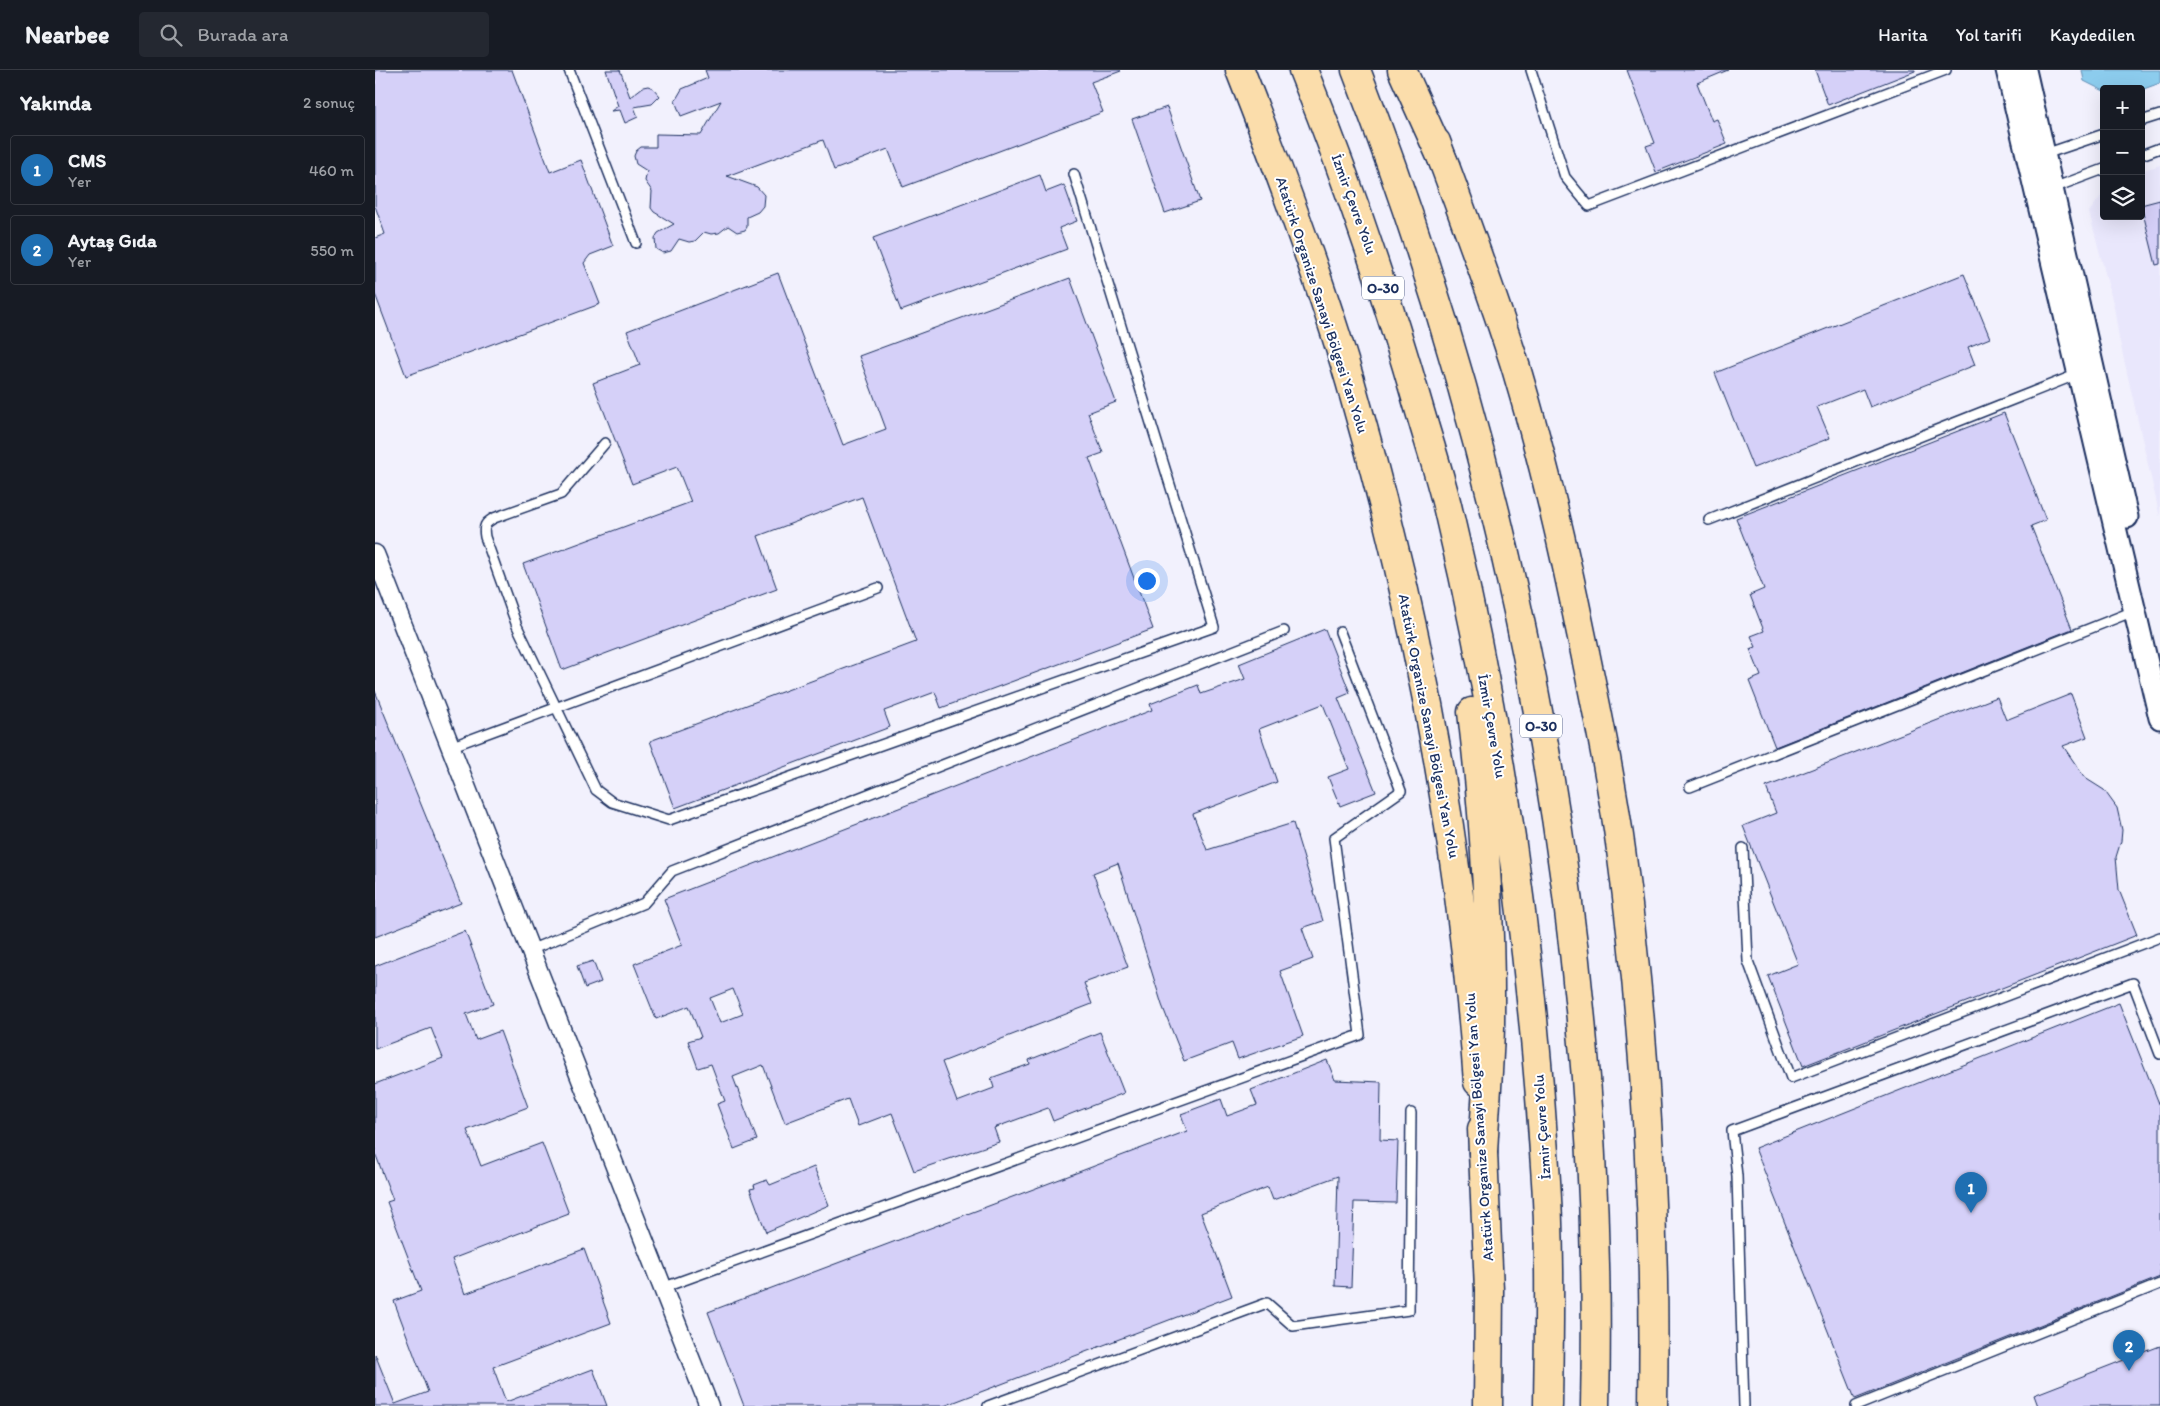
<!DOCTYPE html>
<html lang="tr">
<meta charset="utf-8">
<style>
:root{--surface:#171b24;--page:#242831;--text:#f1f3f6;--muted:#9ea1a6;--line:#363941;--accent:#1f6fb2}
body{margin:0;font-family:Itim,sans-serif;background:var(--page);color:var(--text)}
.controls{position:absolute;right:15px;top:15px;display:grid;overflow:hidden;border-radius:5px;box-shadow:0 5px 20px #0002}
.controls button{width:45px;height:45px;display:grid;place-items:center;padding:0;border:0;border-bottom:1px solid var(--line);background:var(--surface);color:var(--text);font:25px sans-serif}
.you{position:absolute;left:771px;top:510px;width:18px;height:18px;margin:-12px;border:4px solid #fff;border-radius:50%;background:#1a73e8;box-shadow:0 0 0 8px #1a73e833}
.badge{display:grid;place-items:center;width:32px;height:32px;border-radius:50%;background:var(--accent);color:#fff;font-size:16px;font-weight:700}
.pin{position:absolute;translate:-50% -41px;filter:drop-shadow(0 1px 2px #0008)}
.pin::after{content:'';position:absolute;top:26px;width:18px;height:15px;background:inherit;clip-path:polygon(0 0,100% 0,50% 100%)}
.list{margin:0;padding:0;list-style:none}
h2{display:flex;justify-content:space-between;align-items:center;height:65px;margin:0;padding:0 20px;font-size:21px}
h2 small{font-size:16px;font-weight:400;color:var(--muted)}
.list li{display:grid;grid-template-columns:32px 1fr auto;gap:15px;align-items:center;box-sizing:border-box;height:70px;margin:0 10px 10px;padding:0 10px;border:1px solid var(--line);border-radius:5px}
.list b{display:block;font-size:19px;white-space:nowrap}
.list p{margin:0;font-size:16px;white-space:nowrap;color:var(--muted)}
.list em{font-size:16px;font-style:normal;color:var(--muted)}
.icon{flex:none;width:28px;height:28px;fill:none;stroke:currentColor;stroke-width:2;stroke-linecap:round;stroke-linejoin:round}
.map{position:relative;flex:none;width:1785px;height:1336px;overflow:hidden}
header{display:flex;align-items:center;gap:30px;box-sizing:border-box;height:70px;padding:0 25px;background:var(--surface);border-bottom:1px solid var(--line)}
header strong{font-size:24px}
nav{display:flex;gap:28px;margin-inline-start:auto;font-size:18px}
.search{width:350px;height:45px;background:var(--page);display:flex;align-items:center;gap:12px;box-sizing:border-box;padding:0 18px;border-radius:5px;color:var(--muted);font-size:19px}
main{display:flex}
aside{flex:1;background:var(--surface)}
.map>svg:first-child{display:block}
</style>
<header>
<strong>Nearbee</strong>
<div class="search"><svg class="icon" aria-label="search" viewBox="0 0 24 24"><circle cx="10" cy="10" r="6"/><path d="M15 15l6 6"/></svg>Burada ara</div>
<nav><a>Harita</a><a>Yol tarifi</a><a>Kaydedilen</a></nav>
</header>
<main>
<aside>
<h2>Yakında<small>2 sonuç</small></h2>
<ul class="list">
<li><span class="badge">1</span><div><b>CMS</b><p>Yer</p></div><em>460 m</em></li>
<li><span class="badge">2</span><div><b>Aytaş Gıda</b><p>Yer</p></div><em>550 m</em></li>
</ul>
</aside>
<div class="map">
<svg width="1785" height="1336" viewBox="0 0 1785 1336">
<rect width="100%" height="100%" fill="#f2f1fd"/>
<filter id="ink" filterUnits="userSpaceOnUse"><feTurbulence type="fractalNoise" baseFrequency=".02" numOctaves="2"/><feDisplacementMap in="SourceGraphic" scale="10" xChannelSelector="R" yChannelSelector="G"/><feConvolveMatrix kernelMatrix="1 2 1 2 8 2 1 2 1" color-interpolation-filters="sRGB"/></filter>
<g filter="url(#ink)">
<path fill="#e9e7fc" d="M1785 95V447L1744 268 1739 237 1714 142 1729 122V146H1766V101Z"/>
<path fill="#8ccced" stroke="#5f8db4" d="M1707 0H1785V13L1766 20 1729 19V21L1709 11Z"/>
<path fill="#d5d0f8" stroke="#1b2f5e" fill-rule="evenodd" d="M0 0H137L175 102 206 90 238 176 215 185 209 193 225 234 31 306 0 224V168L10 164 0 136Z
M231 0H245L255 27 268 17 273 16 278 18 285 26 277 34 259 37 263 47 250 53 245 40 236 41 243 36Z
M330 0H745L746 1 716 12 728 42 528 117 513 79 459 100 448 70 352 106 382 117 389 125 388 136 383 142 372 147V157L370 160 362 162 353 156 344 163 336 164 329 162 320 171 314 172 304 169 296 181 288 183 281 179 280 168 283 163 299 154 279 142 276 138 277 121 270 111 272 101 261 94 259 86 261 81 266 77H281V64L326 65 346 31 306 46 300 31 307 19 333 8Z
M1252 0H1353L1322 13 1337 51 1342 49 1352 74 1281 102 1271 76 1280 73Z
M1440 0H1540V1L1453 35Z
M792 37 825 131 790 143 757 49Z
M665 105 671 122 689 115 702 151 684 158 692 179 526 241 498 168Z
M1785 130V194L1781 195 1766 135Z
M403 203 468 375 511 359 484 286 695 208 741 332 713 343 728 383 714 388 778 559 566 638 560 622 509 641 515 657 300 738 275 671 541 572 487 427 383 466 402 519 187 600 148 494 316 432 302 397 257 414 218 313 265 295 252 261Z
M1589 204 1615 268 1593 277 1600 295 1495 337 1488 319 1442 337 1455 368 1378 398 1340 303Z
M1629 343 1671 450 1656 456 1697 559 1400 677 1374 611 1386 606 1375 579 1381 577 1376 566 1389 561 1375 525 1389 519 1361 448Z
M950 559 975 623 963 628 1001 722 965 736 953 707 974 699 948 634 884 659 902 712 818 744 832 780 918 753 948 851 927 858 938 889 905 901 928 966 863 989 857 973 809 991 787 935 743 793 718 803 753 897 709 913 717 934 567 992 582 1032 619 1018 616 1008 655 994 654 990 725 962 749 1023 678 1051 673 1038 619 1058 624 1072 539 1101 517 1043 483 1056 473 1029 410 1053 388 995 358 1007 382 1070 359 1079 342 1034 350 1031 336 994 323 998 313 971 326 967 314 936 281 949 259 894 307 875 289 829 777 640 775 634 823 615 826 624 870 609 864 594ZM358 919 368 944 345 953 335 928Z
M0 621 86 833 0 867Z
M1696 624 1712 667 1688 676 1710 708 1729 720 1742 738 1747 760 1746 771 1741 787 1744 820 1762 865 1428 996 1393 906 1423 894 1368 756 1401 743 1391 717 1622 627 1631 650Z
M90 861 118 934 91 944 101 970 125 961 153 1037 92 1060 106 1096 167 1073 194 1144 77 1189 90 1224 209 1179 236 1253 118 1297 131 1332 218 1299 232 1336H0V1284L20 1334 53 1322 19 1231 46 1221 12 1132 18 1130 0 1083V1014L68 988 56 958 0 979V896Z
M218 891 226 912 210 918 202 896Z
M1744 933 1785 1036V1207L1480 1329 1380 1078Z
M952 990 960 1010 1006 1012 1005 1070 1023 1071 1021 1133 979 1132 976 1217 960 1216 963 1106 898 1130 893 1117 826 1143 857 1226 569 1336H369L333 1242 812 1061 806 1044 846 1029 852 1046 882 1035 876 1020Z
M439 1097 454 1135 391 1162 375 1119 380 1118 379 1115 392 1110 395 1115Z
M1785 1276V1336H1663L1659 1325Z"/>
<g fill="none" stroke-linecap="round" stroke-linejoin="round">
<defs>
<path id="service" d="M194 0 261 173
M1156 0 1190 107 1214 136 1571 0
M1766 51 1785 45
M1670 84 1729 64
M1766 85 1785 78
M1678 118 1729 99
M230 373 186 424 119 448C110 453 108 456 110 467L142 556 221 720 237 732 294 750 839 557 699 104
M1334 450 1703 304
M75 677 503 518
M1315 717 1759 541
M1368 778 1373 891 1416 1008 1785 867
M155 880 269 833 297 801 909 561
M287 1218 985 965 959 768 1026 721 965 562
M613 1336 892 1233 918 1256 1034 1240 1036 1043
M1369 1336 1362 1106 1357 1061 1758 913 1785 984
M1481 1336 1785 1214"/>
<path id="minor" d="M0 484 334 1336"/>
<path id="tertiary" d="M1632 0 1785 648
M1650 0 1752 447"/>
<path id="primary" d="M865 0C905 102 944 206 975 311 1041 539 1086 775 1103 1012
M1061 72C1089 147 1117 222 1141 298 1167 385 1188 474 1206 563 1221 635 1236 707 1246 780 1271 964 1281 1150 1278 1336
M1107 1059 1114 1220 1113 1336"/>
<path id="motorway" d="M928 0C973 111 1011 223 1044 338 1054 373 1066 408 1074 444 1125 656 1156 878 1170 1096 1176 1175 1174 1256 1173 1336
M981 0C1145 424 1230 881 1220 1336
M1027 0 1070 95
M1097 642C1109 744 1116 854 1115 957 1114 999 1110 1041 1108 1083"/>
</defs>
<use href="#service" stroke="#1b2f5e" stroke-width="12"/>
<use href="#minor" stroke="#1b2f5e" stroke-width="21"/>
<use href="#tertiary" stroke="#1b2f5e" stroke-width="25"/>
<use href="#primary" stroke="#1b2f5e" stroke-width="31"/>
<use href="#motorway" stroke="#1b2f5e" stroke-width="31"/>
<use href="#service" stroke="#fff" stroke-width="9"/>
<use href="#minor" stroke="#fff" stroke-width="18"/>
<use href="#tertiary" stroke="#fff" stroke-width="21"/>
<use href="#primary" stroke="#fbddab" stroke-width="28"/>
<use href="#motorway" stroke="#fbddab" stroke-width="28"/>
</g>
</g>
<g text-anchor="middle" stroke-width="4" stroke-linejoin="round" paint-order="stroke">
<g fill="#fff" stroke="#5f6d8e" stroke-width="1">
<rect x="987" y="206.5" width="42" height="23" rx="4"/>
<rect x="1145" y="644.5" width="42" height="23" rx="4"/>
</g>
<g font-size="14" font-weight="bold" fill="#1b2f5e">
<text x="1008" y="223">O-30</text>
<text x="1166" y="661">O-30</text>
</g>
<g font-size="15" fill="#1b2f5e" stroke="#fff">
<text transform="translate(979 134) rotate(70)" y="5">İzmir Çevre Yolu</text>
<text transform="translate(947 235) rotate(72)" y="5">Atatürk Organize Sanayi Bölgesi Yan Yolu</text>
<text transform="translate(1054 656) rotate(79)" y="5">Atatürk Organize Sanayi Bölgesi Yan Yolu</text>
<text transform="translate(1117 656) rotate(80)" y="5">İzmir Çevre Yolu</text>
<text transform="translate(1104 1057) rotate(-94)" y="5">Atatürk Organize Sanayi Bölgesi Yan Yolu</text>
<text transform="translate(1167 1057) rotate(-94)" y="5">İzmir Çevre Yolu</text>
</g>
</g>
</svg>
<div class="controls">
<button>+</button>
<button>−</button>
<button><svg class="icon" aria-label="layers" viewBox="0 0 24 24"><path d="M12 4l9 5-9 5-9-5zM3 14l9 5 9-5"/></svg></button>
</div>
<div class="you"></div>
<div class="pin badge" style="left:1596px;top:1143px">1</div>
<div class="pin badge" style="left:1754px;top:1301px">2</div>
</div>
</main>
